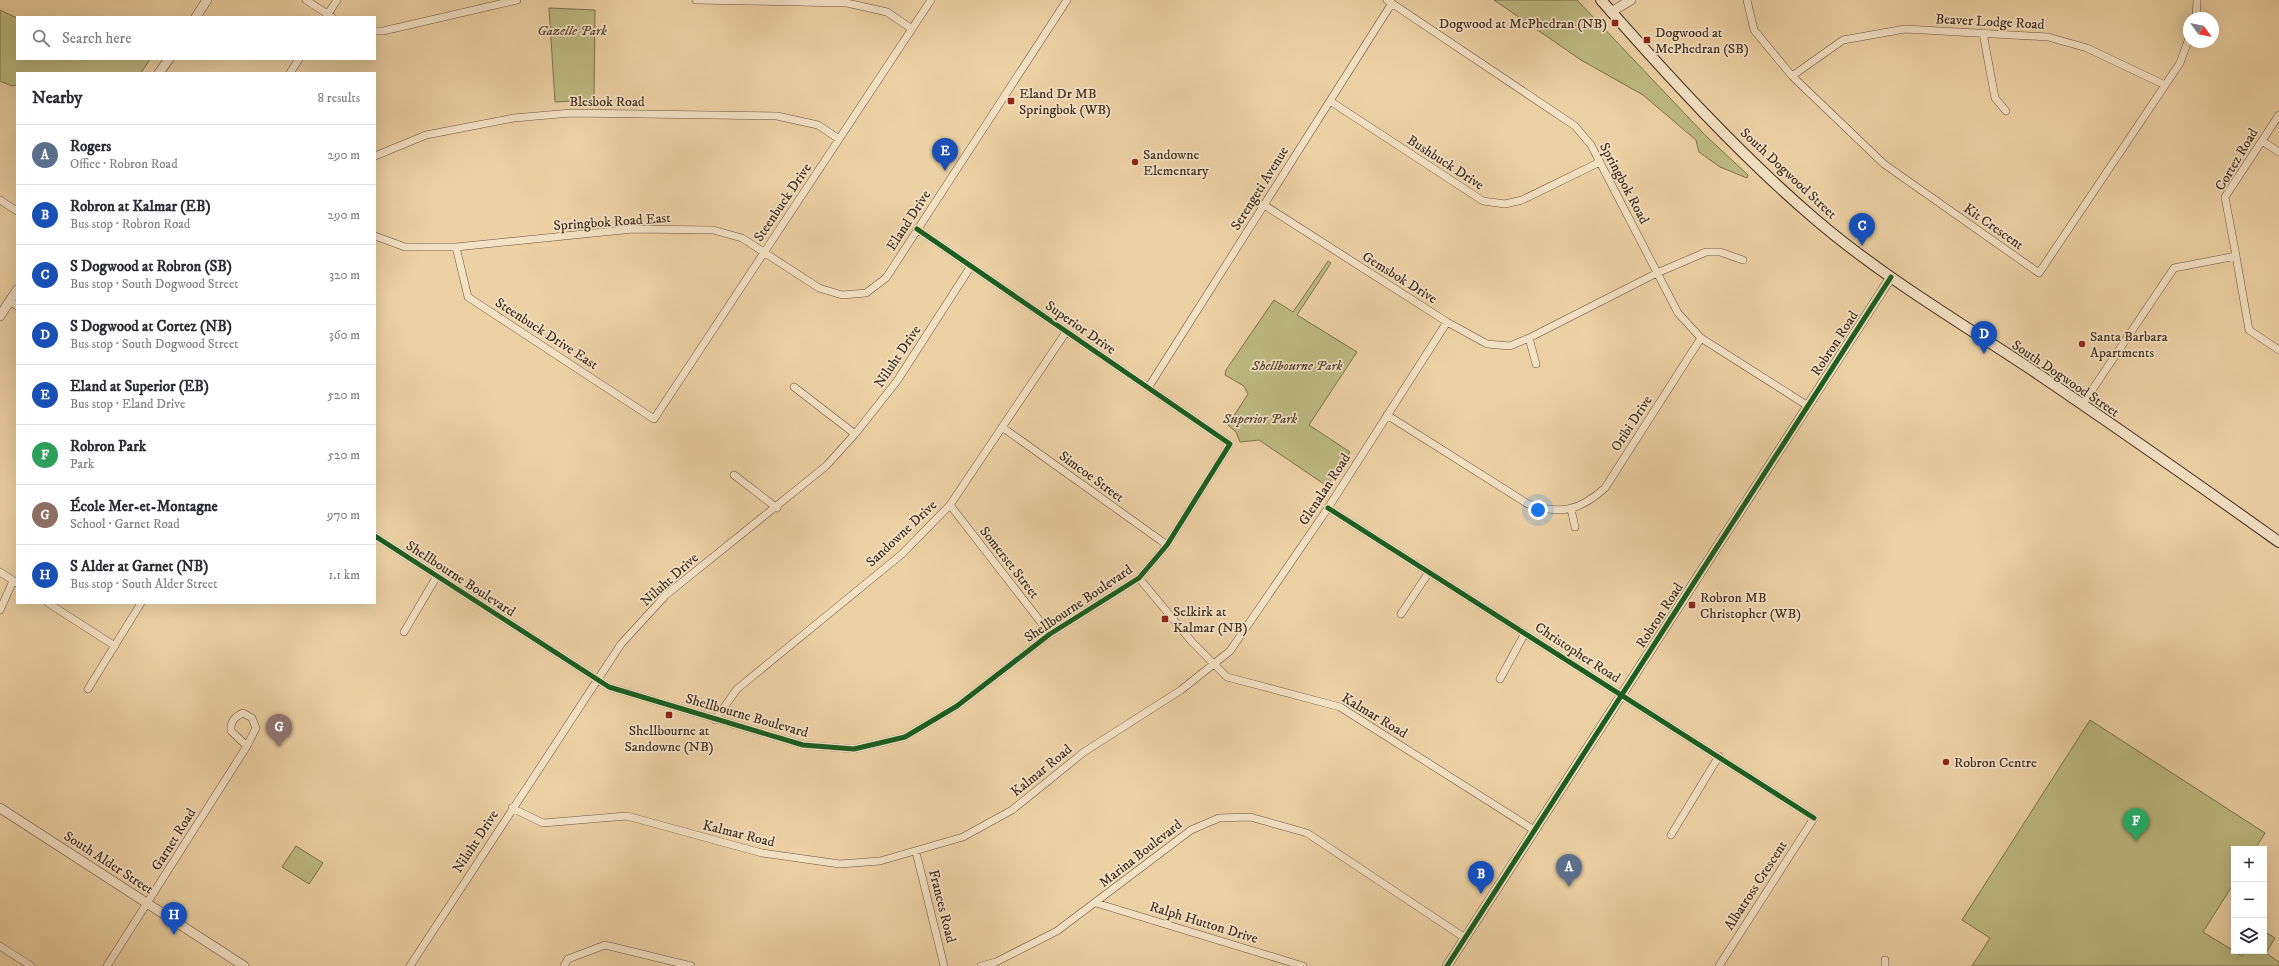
<!DOCTYPE html>
<meta charset="utf-8">
<style>
:root{--surface:#fff;--page:#f2f2f3;--text:#2b2b33;--muted:#7c7c81;--line:#e1e1e2;--accent:#2563eb}
body{margin:0;font-family:"IM FELL DW Pica",serif;background:var(--page);color:var(--text)}
.controls{position:absolute;right:12px;bottom:12px;display:grid;overflow:hidden;border-radius:0px;box-shadow:0 4px 16px #0002}
.controls button{width:36px;height:36px;display:grid;place-items:center;padding:0;border:0;border-bottom:1px solid var(--line);background:var(--surface);color:var(--text);font:20px sans-serif}
.compass{position:absolute;left:2183px;top:12px;width:36px;height:36px;border-radius:50%;background:var(--surface);box-shadow:0 4px 16px #0002;rotate:123deg}
.you{position:absolute;left:1538px;top:510px;width:14px;height:14px;margin:-10px;border:3px solid #fff;border-radius:50%;background:#1a73e8;box-shadow:0 0 0 6px #1a73e833}
.badge{display:grid;place-items:center;width:26px;height:26px;border-radius:50%;background:var(--accent);color:#fff;font-size:13px;font-weight:700}
.pin{position:absolute;translate:-50% -33px;filter:drop-shadow(0 1px 2px #0008)}
.pin::after{content:'';position:absolute;top:21px;width:14px;height:12px;background:inherit;clip-path:polygon(0 0,100% 0,50% 100%)}
.list{margin:0;padding:0;list-style:none}
h2{display:flex;justify-content:space-between;align-items:center;height:52px;margin:0;padding:0 16px;font-size:17px}
h2 small{font-size:13px;font-weight:400;color:var(--muted)}
.list li{display:grid;grid-template-columns:26px 1fr auto;gap:12px;align-items:center;box-sizing:border-box;height:60px;padding:0 16px;border-top:1px solid var(--line)}
.list b{display:block;font-size:15px;white-space:nowrap}
.list p{margin:0;font-size:13px;white-space:nowrap;color:var(--muted)}
.list em{font-size:13px;font-style:normal;color:var(--muted)}
.icon{flex:none;width:22px;height:22px;fill:none;stroke:currentColor;stroke-width:2;stroke-linecap:round;stroke-linejoin:round}
.map{position:relative;flex:none;width:2279px;height:966px;overflow:hidden}
.search{position:absolute;background:var(--surface);box-shadow:0 4px 16px #0002;left:16px;top:16px;width:360px;height:44px;display:flex;align-items:center;gap:10px;box-sizing:border-box;padding:0 14px;border-radius:0px;color:var(--muted);font-size:15px}
.panel{position:absolute;background:var(--surface);box-shadow:0 4px 16px #0002;left:16px;top:72px;width:360px;height:532px;border-radius:0px}
.map>svg:first-child{display:block}
</style>
<div class="map">
<svg width="2279" height="966" viewBox="0 0 2279 966">
<rect width="100%" height="100%" fill="#ecd1a4"/>
<filter id="stains"><feTurbulence type="fractalNoise" baseFrequency=".005" numOctaves="4"/><feColorMatrix values="0 0 0 0 .2 0 0 0 0 .09 0 0 0 0 .02 0 0 0 .5 -.17"/></filter>
<radialGradient id="worn" r=".72"><stop offset=".6" stop-color="#630" stop-opacity="0"/><stop offset="1" stop-color="#630" stop-opacity=".3"/></radialGradient>
<path fill="#bdba82" stroke="#7d7250" d="M1494 0H1577L1706 136 1748 175 1747 178 1720 167 1699 152 1696 140 1643 95 1581 60Z
M549 8 595 10 594 100 555 102Z
M0 10 17 18V59H150L141 73H17V85L12 86 0 81Z
M1328 261 1331 263 1297 315 1357 352 1309 425 1350 452 1327 486 1259 440 1240 442 1236 432 1228 425 1248 394 1244 386 1225 375 1226 370 1274 300 1293 312Z
M2090 720 2265 833 2255 849H2234V883L2203 932 2242 956 2246 951H2264V931L2275 938 2266 953 2279 962V966H1972L1990 938 1962 920Z
M296 846 323 863 309 884 282 867Z"/>
<g fill="none" stroke-linecap="round" stroke-linejoin="round">
<defs>
<path id="minor" d="M306 0 332 17
M696 0 847 3 887 12 912 29
M1387 0 1575 126 1591 145 1678 313 1701 338 1808 406
M1747 0 1754 30 1792 76 1884 164 2039 273 2180 63 2189 38
M326 17 337 0
M2196 18 2197 0
M375 31H383L517 0
M1983 33 1995 98 2006 111
M290 73 299 59
M1792 76 1843 40 1905 29 2048 37 2087 48 2165 85
M1330 101 1483 201 1505 204 1522 200 1600 162
M2262 141 2279 152
M375 156 426 135 514 118 571 113 777 116 818 125 839 139
M0 200 17 211
M1264 205 1447 322 1487 344 1510 346 1529 338 1657 273 1706 252H1720L1743 260
M375 236 405 247H456L633 229 713 230 742 238 819 288 842 295 866 293 886 278 1067 0
M456 247 468 297 654 419 931 0
M2236 256 2249 330 2279 350
M10 301 17 306
M1529 338 1536 364
M794 387 855 434
M1148 388 1392 3
M2082 405 2174 268 2236 256 2225 197 2279 115
M1387 415 1528 504C1561 515 1579 511 1605 488L1701 338
M1002 427 1167 545
M734 475 777 508
M950 505 1050 634
M1328 508 1814 818 1719 966
M1571 509 1575 527
M375 536 609 687 803 745 854 749 905 737 957 706 1050 634 1139 578 1167 545 1230 444 917 229
M0 572 17 583
M1139 578 1192 642 1227 677 1340 707 1534 830
M48 603 115 646
M0 610 13 581
M1401 614 1429 572
M404 632 437 576
M1500 679 1525 633
M88 689 141 603
M715 720 737 689 902 554 950 505 1066 332
M512 808 543 823 627 816 762 853 840 864 880 861 963 837 1012 810 1084 752 1181 690 1230 651 1328 508 1447 322
M1671 835 1719 756
M916 852 944 966
M1096 903 1303 966
M0 946 31 966
M107 966 247 746 256 728 252 718 243 713C234 717 230 722 231 731L247 746
M410 966 621 644 666 595 826 466 855 434 897 381 971 266
M564 966 568 959 605 945 691 966
M981 966 996 962 1057 931 1191 830 1219 818 1250 817 1307 833 1465 938
M1885 966V960"/>
<path id="tertiary" d="M1611 12 1631 0
M196 17 207 0
M159 73 169 59
M0 316 17 290
M0 808 244 966
M1447 966 1891 277"/>
<path id="secondary" d="M1601 0C1668 76 1738 153 1815 219 1884 278 1963 324 2038 374 2119 429 2199 485 2279 542"/>
</defs>
<use href="#minor" stroke="#695440" stroke-width="8"/>
<use href="#tertiary" stroke="#695440" stroke-width="10"/>
<use href="#secondary" stroke="#3d2a1e" stroke-width="12"/>
<use href="#minor" stroke="#f3e1c4" stroke-width="7"/>
<use href="#tertiary" stroke="#f3e1c4" stroke-width="9"/>
<use href="#secondary" stroke="#f3e1c4" stroke-width="10"/>
<defs>
<path id="cycleway" d="M1328 508 1814 818
M375 536 609 687 803 745 854 749 905 737 957 706 1050 634 1139 578 1167 545 1230 444 917 229
M1447 966 1891 277"/>
</defs>
<use href="#cycleway" stroke="#f3e1c4" stroke-width="8"/>
<use href="#cycleway" stroke="#1b5e20" stroke-width="5"/>
</g>
<g fill="#8f2418" stroke="#f3e1c4" stroke-width="1.5">
<rect x="1611" y="19" width="8" height="8" rx="2"/>
<rect x="1643" y="36" width="8" height="8" rx="2"/>
<rect x="1007" y="97" width="8" height="8" rx="2"/>
<circle cx="1135" cy="162" r="4"/>
<circle cx="2082" cy="344" r="4"/>
<rect x="1688" y="601" width="8" height="8" rx="2"/>
<rect x="1161" y="615" width="8" height="8" rx="2"/>
<rect x="665" y="711" width="8" height="8" rx="2"/>
<circle cx="1946" cy="762" r="4"/>
</g>
<g text-anchor="middle" stroke-width="3.5" stroke-linejoin="round" paint-order="stroke">
<g font-size="14" fill="#3d2a1e" stroke="#f3e1c4">
<text transform="translate(1990 21) rotate(3)" y="5">Beaver Lodge Road</text>
<text x="607" y="106">Blesbok Road</text>
<text transform="translate(2236 159) rotate(-59)" y="5">Cortez Road</text>
<text transform="translate(1446 162) rotate(33)" y="5">Bushbuck Drive</text>
<text transform="translate(1789 173) rotate(43)" y="5">South Dogwood Street</text>
<text transform="translate(1625 183) rotate(62)" y="5">Springbok Road</text>
<text transform="translate(1259 188) rotate(-58)" y="5">Serengeti Avenue</text>
<text transform="translate(782 202) rotate(-56)" y="5">Steenbuck Drive</text>
<text transform="translate(908 220) rotate(-57)" y="5">Eland Drive</text>
<text transform="translate(612 221) rotate(-4)" y="5">Springbok Road East</text>
<text transform="translate(1994 226) rotate(35)" y="5">Kit Crescent</text>
<text transform="translate(1400 277) rotate(32)" y="5">Gemsbok Drive</text>
<text transform="translate(1081 327) rotate(35)" y="5">Superior Drive</text>
<text transform="translate(547 333) rotate(33)" y="5">Steenbuck Drive East</text>
<text transform="translate(1834 343) rotate(-57)" y="5">Robron Road</text>
<text transform="translate(897 356) rotate(-56)" y="5">Niluht Drive</text>
<text transform="translate(2066 378) rotate(34)" y="5">South Dogwood Street</text>
<text transform="translate(1631 423) rotate(-57)" y="5">Oribi Drive</text>
<text transform="translate(1092 476) rotate(36)" y="5">Simcoe Street</text>
<text transform="translate(1324 489) rotate(-57)" y="5">Glenalan Road</text>
<text transform="translate(901 533) rotate(-43)" y="5">Sandowne Drive</text>
<text transform="translate(1010 562) rotate(52)" y="5">Somerset Street</text>
<text transform="translate(461 578) rotate(33)" y="5">Shellbourne Boulevard</text>
<text transform="translate(669 579) rotate(-42)" y="5">Niluht Drive</text>
<text transform="translate(1078 603) rotate(-34)" y="5">Shellbourne Boulevard</text>
<text transform="translate(1659 615) rotate(-57)" y="5">Robron Road</text>
<text transform="translate(1578 652) rotate(33)" y="5">Christopher Road</text>
<text transform="translate(747 715) rotate(16)" y="5">Shellbourne Boulevard</text>
<text transform="translate(1375 715) rotate(31)" y="5">Kalmar Road</text>
<text transform="translate(1041 770) rotate(-39)" y="5">Kalmar Road</text>
<text transform="translate(739 833) rotate(14)" y="5">Kalmar Road</text>
<text transform="translate(173 839) rotate(-58)" y="5">Garnet Road</text>
<text transform="translate(475 841) rotate(-57)" y="5">Niluht Drive</text>
<text transform="translate(1140 853) rotate(-38)" y="5">Marina Boulevard</text>
<text transform="translate(109 862) rotate(33)" y="5">South Alder Street</text>
<text transform="translate(1755 885) rotate(-57)" y="5">Albatross Crescent</text>
<text transform="translate(943 906) rotate(76)" y="5">Frances Road</text>
<text transform="translate(1204 922) rotate(17)" y="5">Ralph Hutton Drive</text>
</g>
<g font-size="14" fill="#3d2a1e" stroke="#f3e1c4" text-anchor="start">
<text x="1607" y="28" text-anchor="end">Dogwood at McPhedran (NB)</text>
<text x="1655" y="37">Dogwood at<tspan x="1655" dy="16">McPhedran (SB)</tspan></text>
<text x="1019" y="98">Eland Dr MB<tspan x="1019" dy="16">Springbok (WB)</tspan></text>
<text x="1143" y="159">Sandowne<tspan x="1143" dy="16">Elementary</tspan></text>
<text x="2090" y="341">Santa Barbara<tspan x="2090" dy="16">Apartments</tspan></text>
<text x="1700" y="602">Robron MB<tspan x="1700" dy="16">Christopher (WB)</tspan></text>
<text x="1173" y="616">Selkirk at<tspan x="1173" dy="16">Kalmar (NB)</tspan></text>
<text x="669" y="735" text-anchor="middle">Shellbourne at<tspan x="669" dy="16">Sandowne (NB)</tspan></text>
<text x="1954" y="767">Robron Centre</text>
</g>
<g font-size="14" font-style="italic" fill="#574732" stroke="#f3e1c4">
<text x="572" y="35">Gazelle Park</text>
<text x="1297" y="370">Shellbourne Park</text>
<text x="1260" y="423">Superior Park</text>
</g>
</g>
<rect width="100%" height="100%" filter="url(#stains)"/>
<rect width="100%" height="100%" fill="url(#worn)"/>
</svg>
<div class="controls">
<button>+</button>
<button>−</button>
<button><svg class="icon" aria-label="layers" viewBox="0 0 24 24"><path d="M12 4l9 5-9 5-9-5zM3 14l9 5 9-5"/></svg></button>
</div>
<svg class="compass" viewBox="-18 -18 36 36"><path d="M0-13l5 13h-10z" fill="#e53935"/><path d="M0 13l5-13h-10z" fill="#7c7c81"/></svg>
<div class="you"></div>
<div class="pin badge" style="left:1569px;top:887px;background:#5c6f8a">A</div>
<div class="pin badge" style="left:1481px;top:894px;background:#1a4fb4">B</div>
<div class="pin badge" style="left:1862px;top:246px;background:#1a4fb4">C</div>
<div class="pin badge" style="left:1984px;top:354px;background:#1a4fb4">D</div>
<div class="pin badge" style="left:945px;top:171px;background:#1a4fb4">E</div>
<div class="pin badge" style="left:2136px;top:841px;background:#2e9e5b">F</div>
<div class="pin badge" style="left:279px;top:747px;background:#8d6e63">G</div>
<div class="pin badge" style="left:174px;top:935px;background:#1a4fb4">H</div>
<div class="search"><svg class="icon" aria-label="search" viewBox="0 0 24 24"><circle cx="10" cy="10" r="6"/><path d="M15 15l6 6"/></svg>Search here</div>
<section class="panel">
<h2>Nearby<small>8 results</small></h2>
<ul class="list">
<li><span class="badge" style="background:#5c6f8a">A</span><div><b>Rogers</b><p>Office · Robron Road</p></div><em>290 m</em></li>
<li><span class="badge" style="background:#1a4fb4">B</span><div><b>Robron at Kalmar (EB)</b><p>Bus stop · Robron Road</p></div><em>290 m</em></li>
<li><span class="badge" style="background:#1a4fb4">C</span><div><b>S Dogwood at Robron (SB)</b><p>Bus stop · South Dogwood Street</p></div><em>320 m</em></li>
<li><span class="badge" style="background:#1a4fb4">D</span><div><b>S Dogwood at Cortez (NB)</b><p>Bus stop · South Dogwood Street</p></div><em>360 m</em></li>
<li><span class="badge" style="background:#1a4fb4">E</span><div><b>Eland at Superior (EB)</b><p>Bus stop · Eland Drive</p></div><em>520 m</em></li>
<li><span class="badge" style="background:#2e9e5b">F</span><div><b>Robron Park</b><p>Park</p></div><em>520 m</em></li>
<li><span class="badge" style="background:#8d6e63">G</span><div><b>École Mer-et-Montagne</b><p>School · Garnet Road</p></div><em>970 m</em></li>
<li><span class="badge" style="background:#1a4fb4">H</span><div><b>S Alder at Garnet (NB)</b><p>Bus stop · South Alder Street</p></div><em>1.1 km</em></li>
</ul>
</section>
</div>
